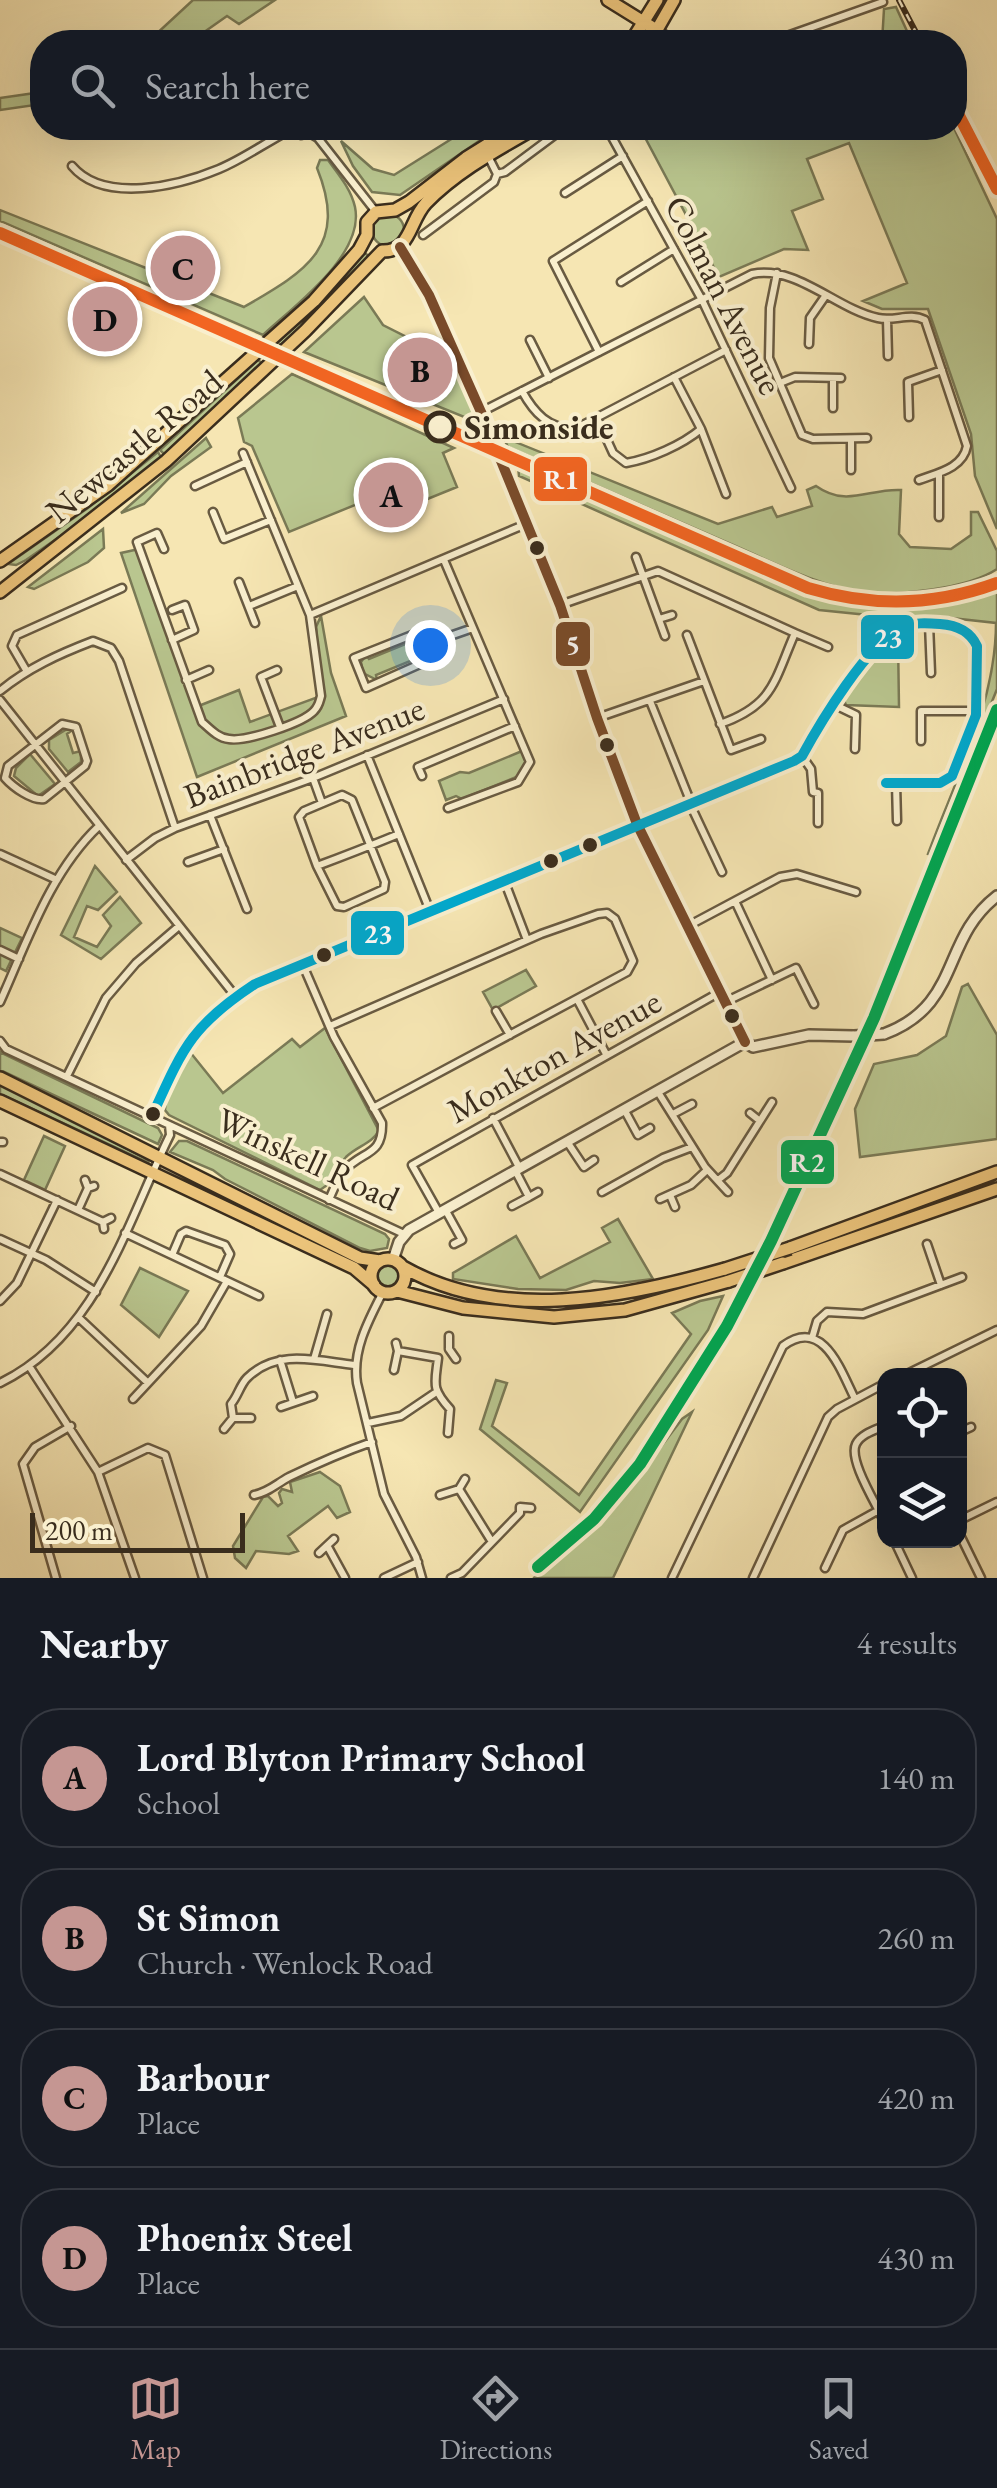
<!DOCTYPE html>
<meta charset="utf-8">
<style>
:root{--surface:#171b24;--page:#242831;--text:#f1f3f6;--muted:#9ea1a6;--line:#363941;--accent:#c59692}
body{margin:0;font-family:"EB Garamond",serif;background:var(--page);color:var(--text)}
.controls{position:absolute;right:30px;bottom:30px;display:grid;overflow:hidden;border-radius:20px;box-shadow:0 10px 40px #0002}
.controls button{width:90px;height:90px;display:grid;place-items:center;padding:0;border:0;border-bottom:2px solid var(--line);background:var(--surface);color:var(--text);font:50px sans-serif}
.scale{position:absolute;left:30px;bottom:25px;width:215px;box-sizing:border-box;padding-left:10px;border:5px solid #3a2d1d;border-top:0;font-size:28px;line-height:35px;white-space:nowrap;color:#3a2d1d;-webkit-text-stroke:8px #f9efce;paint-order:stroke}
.you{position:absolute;left:430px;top:645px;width:35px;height:35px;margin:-25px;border:8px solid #fff;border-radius:50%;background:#1a73e8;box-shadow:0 0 0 15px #1a73e833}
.badge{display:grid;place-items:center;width:65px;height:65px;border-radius:50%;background:var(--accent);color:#111;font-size:32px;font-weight:700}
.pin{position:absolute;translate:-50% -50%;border:5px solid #fff;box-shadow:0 2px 10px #0006}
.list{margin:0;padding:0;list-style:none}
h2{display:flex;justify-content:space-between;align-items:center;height:130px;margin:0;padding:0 40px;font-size:42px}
h2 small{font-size:32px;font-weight:400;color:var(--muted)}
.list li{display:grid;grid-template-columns:65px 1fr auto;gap:30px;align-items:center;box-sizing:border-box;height:140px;margin:0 20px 20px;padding:0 20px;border:2px solid var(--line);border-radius:40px}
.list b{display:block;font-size:38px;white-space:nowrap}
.list p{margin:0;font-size:32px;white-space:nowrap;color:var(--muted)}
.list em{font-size:32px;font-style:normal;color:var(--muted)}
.icon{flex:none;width:55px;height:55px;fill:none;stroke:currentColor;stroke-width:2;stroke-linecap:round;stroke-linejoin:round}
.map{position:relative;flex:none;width:997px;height:1578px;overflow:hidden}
.search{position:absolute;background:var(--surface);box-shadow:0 10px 40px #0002;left:30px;right:30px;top:30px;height:110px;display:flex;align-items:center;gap:25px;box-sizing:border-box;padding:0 35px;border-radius:40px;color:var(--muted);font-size:38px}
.sheet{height:770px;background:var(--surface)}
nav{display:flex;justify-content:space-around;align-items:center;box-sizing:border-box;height:140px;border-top:2px solid var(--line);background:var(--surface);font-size:28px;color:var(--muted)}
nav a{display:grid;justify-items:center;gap:5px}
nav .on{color:var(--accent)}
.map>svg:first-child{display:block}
</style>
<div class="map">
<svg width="997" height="1578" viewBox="0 0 997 1578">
<rect width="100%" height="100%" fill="#f6e6b3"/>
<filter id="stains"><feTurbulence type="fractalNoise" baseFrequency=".002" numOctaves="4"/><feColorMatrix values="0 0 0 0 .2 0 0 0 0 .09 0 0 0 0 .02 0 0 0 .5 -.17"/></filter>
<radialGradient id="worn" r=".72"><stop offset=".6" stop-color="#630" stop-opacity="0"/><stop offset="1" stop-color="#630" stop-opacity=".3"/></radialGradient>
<path fill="#b9c68f" stroke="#7a7a56" stroke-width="2.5" d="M193 0H275L239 24 227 16 190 42H156L153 37Z
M896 7 912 42H882L884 9Z
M42 92V104L0 110V98Z
M469 128H498L400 195 372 192 353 166 341 141 373 169 394 175Z
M640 128H954L997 219V529L975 476 971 434 928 309H882L863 301 907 283 849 143 807 159 823 199 792 211 808 250 784 249 719 277Z
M320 160H328C339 175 351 189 355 207 365 255 294 306 263 335L0 221V210L244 307C306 271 349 247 317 168Z
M372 230a16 16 0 1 1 32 0a16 16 0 1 1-32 0Z
M363 252 369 256 350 281 282 346 278 342 334 290Z
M364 297 383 325 452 360 479 423 304 352Z
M258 360 263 364 166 456 160 450Z
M292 374 454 448 443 453 457 487 398 511 389 491 289 532 252 446 244 442 238 418Z
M503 437 718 524 772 507 777 517 812 506 807 490 816 486C847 508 869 488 901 490L899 534 910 547 951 549 971 535V512H978L997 551V569C967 589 898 596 863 592 816 586 769 560 726 542 653 510 580 479 508 447Z
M206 438 211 447 171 476 144 504 121 513Z
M158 452 162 459 101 508 26 560 16 565 8 564 88 508Z
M518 466 807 592 871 606H914L966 597 997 585V689L931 855 928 854C955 780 996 703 996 623L942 617 907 619 819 610 519 476Z
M103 529 104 548 88 562 34 589 28 587Z
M139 549 196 707 239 690 250 722 321 696 316 627 321 616 331 673 346 716 197 777 121 553Z
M407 638 413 639 421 646 423 656 417 662 415 659 376 675 377 680 363 673 361 662 366 655 369 659 408 643Z
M898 639 899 707 846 705 843 698C858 676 876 654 898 639Z
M67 729 71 731 67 734 73 753 81 751V762L68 772 49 749V740Z
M522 751 527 764 519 776 462 799 456 796 446 800 439 781 460 772 469 773Z
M30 754 55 784 38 796 14 776 16 768Z
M95 866 117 892 98 910 87 906 74 937 97 947 111 926 103 915 120 897 141 923 101 959 61 935Z
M0 928 22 938 6 971 0 968Z
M526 970 536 986 493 1010 483 992Z
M968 984 997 1035V1139L860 1157 855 1109 874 1064 917 1055 946 1036 962 987Z
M325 1028 379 1131C371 1144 357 1146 346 1157 336 1168 334 1183 320 1190L169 1115 165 1110 166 1098 190 1052 223 1093 292 1039 300 1047Z
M0 1052 158 1128 162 1135 158 1144 0 1070Z
M0 1084 145 1158 149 1163 0 1094Z
M44 1136 65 1146 45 1190 24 1180Z
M179 1141H187L385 1234 389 1239 387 1248 370 1251 360 1248 225 1179 213 1170 170 1152Z
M618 1219 653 1279 620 1283 594 1281 566 1290 518 1289 453 1279V1273L516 1236 540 1278 610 1242 602 1228Z
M376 1276a12 12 0 1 1 24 0a12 12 0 1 1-24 0Z
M140 1268 188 1291 159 1337 121 1305Z
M723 1296 708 1330 580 1512 480 1429 496 1380 507 1383 492 1426 579 1495 691 1334 672 1313 700 1301Z
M692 1412 613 1578H534L561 1549 615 1507 682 1419Z
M320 1472 340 1486 350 1512 337 1518 328 1506 288 1536 298 1551 289 1554 256 1551 246 1568 235 1558 233 1546 263 1497 268 1496 278 1506 282 1503 279 1493 282 1489 292 1492 290 1482Z"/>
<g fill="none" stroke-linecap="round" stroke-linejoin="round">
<defs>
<path id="minor" d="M659 31 677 42
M770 42 883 2
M607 128 702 300 791 488
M306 131 318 138 376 212
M488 156 497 174
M72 166C104 204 178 186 219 169 243 159 265 143 288 131L301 135 308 128
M565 193 623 156
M423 235 494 182 497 174 505 172 564 128
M777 273 770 308 769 358 802 435 813 439 867 438
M621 282 674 249
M887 319 888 356
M530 340 549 378
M809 344 810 318 826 295
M599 352 553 261 648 201
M780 383 795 377 841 378
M522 391C534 413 549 429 575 429L726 350
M833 408V378
M481 412 752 274C797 265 836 309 878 318 895 322 909 312 925 320L967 446C963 468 938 473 919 480
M909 417 908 382 942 370
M597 418 613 453 626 463C650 459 682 445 701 429L674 377
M701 429 726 494
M851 439V470
M939 473V517
M195 486 247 462
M213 512 224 539 271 520
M164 549 157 533 137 542 202 722C210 729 218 738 229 739 246 742 303 723 314 711 319 706 319 703 321 696L310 615 243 453
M636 557 665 636
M444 560 530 762 518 782 448 808
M239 582 255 623
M560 605 658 571 795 633C774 681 774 705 720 724
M249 606 298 586
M310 615 526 524
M659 619 672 615
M929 624 931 673
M795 633 828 647
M687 635 731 750 761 739
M172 640 194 630 185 605 172 610
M424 645 417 633 354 658 366 688 429 660 424 645 473 628
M26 670 12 646 17 635 122 588
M277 670 261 677 280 727
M186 680 209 670
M0 691C28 668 59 654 93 641L111 648 119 661 175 828
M0 700 236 997
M650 701 691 803
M833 704 856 715 855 749
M597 718 704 681
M62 724 76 727 87 761 85 766 44 799C32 801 13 787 5 778L8 766Z
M921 741V711H976
M367 755 430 911
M802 756 811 769 813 792 818 793V823
M422 776 418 767 515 726
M313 778 322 803
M896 783 897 821
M690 804 722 872
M210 815 247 909
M0 854 57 880
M126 860 155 838 175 828 313 778 504 699
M188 862 224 849
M317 866 337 906 344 907 384 889 385 882 352 800 342 795 304 811 299 817 317 866C344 856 372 845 399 834
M504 880 527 940
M735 901 772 980
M688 926 780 877 797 874 856 892
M0 950 19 959
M302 963 334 1037 382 1123C383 1157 362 1150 344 1171 337 1179 333 1191 329 1200
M577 999 606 1054
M0 1002C27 942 50 872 99 826
M725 1002 796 968 814 1004
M496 1011 510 1035
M330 1026 541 934 598 914 607 913 615 919 633 961 627 972 373 1108
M0 1041 6 1049 404 1234
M67 1076 106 998 136 963 179 926
M658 1092 705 1167 728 1192
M625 1111 638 1135 650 1128
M750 1113 760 1121
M673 1114 692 1104
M152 1116C183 1048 191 1026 255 984L794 761 802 756C820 723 868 643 901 628 913 622 927 623 940 624 956 625 970 631 977 646L976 715 952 776 940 783H886
M493 1118 520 1169
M0 1142H3
M568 1143 584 1167 594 1160
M0 1174 103 1222
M85 1180 88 1188 94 1186
M718 1180 727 1173 772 1102
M602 1192 663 1158 692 1147
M670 1195 675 1207
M529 1197 538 1192
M660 1199 691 1185 707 1170
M512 1206 529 1197 516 1172
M78 1210 88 1188
M446 1211 462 1240 454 1244
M439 1213 412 1165 720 992
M104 1229 103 1222 111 1218
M125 1233 259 1296
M0 1239 46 1260 96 1292
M927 1244 941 1285
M172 1255 181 1234 186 1231 225 1245 230 1254 220 1277
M383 1292C368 1321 352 1351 357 1383L384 1494 416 1557 422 1578
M0 1301 17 1283 57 1200
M79 1318 147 1382
M449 1336V1349
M812 1338 817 1321 827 1312 863 1314 962 1277
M449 1349 456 1359
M398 1351 438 1358
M438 1358C435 1384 431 1388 450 1409L448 1433
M314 1359 327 1314
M280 1360 293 1402
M29 1366 98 1472 135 1578
M394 1370 398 1351 396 1343
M903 1376 997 1330
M0 1383C97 1336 126 1225 170 1135L169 1125
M133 1399 201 1326 227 1281
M281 1407 313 1396
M233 1418H251
M368 1423 401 1416 435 1393
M884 1426C875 1430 861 1434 856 1444 848 1460 877 1505 884 1521
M224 1429 233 1418 231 1404C238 1396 240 1385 247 1378 277 1348 318 1361 354 1365
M960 1432 971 1427
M98 1472 148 1448 165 1455 203 1578
M459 1489 492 1542
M254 1495C269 1492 276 1484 289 1477 316 1464 343 1452 372 1442
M440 1495 459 1489 465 1479
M960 1520 997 1502
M960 1535 981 1578
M894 1540 912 1578
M328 1547 345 1578
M319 1553 334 1539
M825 1568 843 1530 879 1510
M56 1578 23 1464 35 1447 71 1426
M384 1578 418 1562
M451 1578 462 1573 520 1513V1507L531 1508
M672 1578 783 1346C823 1316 841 1371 855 1399
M753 1578 828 1417 837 1409 884 1384"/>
<path id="tertiary" d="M400 247 429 295 481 412 560 605 597 718 637 824 745 1042
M884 1034C962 1005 940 940 997 896
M745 1042 753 1047 809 1035 854 1036
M393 1260 399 1242 409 1230 745 1042"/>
<path id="primary" d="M608 0 658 31
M631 42 657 0
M650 42 674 0
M0 561 108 485 314 301 359 250 367 235V222L376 212 395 210 409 202 466 158 514 128
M0 592 166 461 305 331 382 251C411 252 409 221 426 203 457 171 497 150 535 128"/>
<path id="trunk" d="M0 1078 360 1258 380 1261
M0 1101 354 1268 374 1285
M790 1248 997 1172
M371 1276a17 17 0 1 1 34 0a17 17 0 1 1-34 0Z
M783 1263 997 1189
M403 1267C501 1323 623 1298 725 1269
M397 1291 463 1308 554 1317 625 1310 729 1281"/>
</defs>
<use href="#minor" stroke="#695b42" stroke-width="11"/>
<use href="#tertiary" stroke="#695b42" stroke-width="14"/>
<use href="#primary" stroke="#3a2d1d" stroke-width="16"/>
<use href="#trunk" stroke="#3a2d1d" stroke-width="16"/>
<use href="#minor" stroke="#f9efce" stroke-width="6"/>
<use href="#tertiary" stroke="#f9efce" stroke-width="9"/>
<use href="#primary" stroke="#ebc37a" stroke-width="11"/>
<use href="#trunk" stroke="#ebc37a" stroke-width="11"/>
<defs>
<path id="rail" d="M899 0 921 42
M954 106 997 189
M538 1567 594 1519 640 1464 727 1326 771 1241 874 1018 997 710"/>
</defs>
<use href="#rail" stroke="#3a2d1d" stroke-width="6"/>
<use href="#rail" stroke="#f9efce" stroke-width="2.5" stroke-dasharray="8" stroke-linecap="butt"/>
<defs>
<path id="tertiary-bridge" d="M854 1036 884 1034"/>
<path id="trunk-bridge" d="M725 1269 790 1248
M729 1281 783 1263"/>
</defs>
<use href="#tertiary-bridge" stroke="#695b42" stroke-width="14" stroke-linecap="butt"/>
<use href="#trunk-bridge" stroke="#3a2d1d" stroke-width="16" stroke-linecap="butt"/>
<use href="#tertiary-bridge" stroke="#f9efce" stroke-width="9"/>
<use href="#trunk-bridge" stroke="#ebc37a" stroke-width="11"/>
<defs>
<path id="bus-1" d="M400 247 429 295 481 412 560 605 597 718 637 824 745 1042"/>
<path id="bus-2" d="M152 1116C183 1048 191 1026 255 984L794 761 802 756C820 723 868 643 901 628 913 622 927 623 940 624 956 625 970 631 977 646L976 715 952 776 940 783H886"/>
</defs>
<use href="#bus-1" stroke="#f9efce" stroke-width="18"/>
<use href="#bus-2" stroke="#f9efce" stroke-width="18"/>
<use href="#bus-1" stroke="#7a4b2a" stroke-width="10"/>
<use href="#bus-2" stroke="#00a9ce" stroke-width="10"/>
<defs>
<path id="rail-1" d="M954 106 997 189
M0 233 808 588C871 607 935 606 997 583"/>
<path id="rail-2" d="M538 1567 594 1519 640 1464 727 1326 771 1241 874 1018 997 710"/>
</defs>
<use href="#rail-1" stroke="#f9efce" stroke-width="20"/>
<use href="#rail-2" stroke="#f9efce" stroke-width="20"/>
<use href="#rail-1" stroke="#f26522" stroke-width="12"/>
<use href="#rail-2" stroke="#00a651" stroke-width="12"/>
</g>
<circle fill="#f9efce" stroke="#3a2d1d" stroke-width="5" cx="440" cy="427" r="14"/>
<g fill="#3a2d1d" stroke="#f9efce" stroke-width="4">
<circle cx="537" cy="548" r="9"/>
<circle cx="607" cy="745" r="9"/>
<circle cx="590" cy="845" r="9"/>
<circle cx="551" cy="861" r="9"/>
<circle cx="324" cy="955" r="9"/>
<circle cx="732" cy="1016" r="9"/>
<circle cx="153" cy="1114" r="9"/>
</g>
<g text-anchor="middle" stroke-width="8" stroke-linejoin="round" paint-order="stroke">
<g font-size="35" fill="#3a2d1d" stroke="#f9efce">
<text transform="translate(724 295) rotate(63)" y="12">Colman Avenue</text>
<text transform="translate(134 446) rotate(-40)" y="12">Newcastle Road</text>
<text transform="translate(304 752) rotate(-21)" y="12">Bainbridge Avenue</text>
<text transform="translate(554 1056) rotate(-29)" y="12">Monkton Avenue</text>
<text transform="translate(308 1159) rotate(25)" y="12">Winskell Road</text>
</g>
<g font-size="35" font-weight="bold" fill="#3a2d1d" stroke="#f9efce" text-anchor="start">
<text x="464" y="439">Simonside</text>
</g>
</g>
<g stroke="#f9efce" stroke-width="4">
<rect x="532" y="455" width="57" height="48" rx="10" fill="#f26522"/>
<rect x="859" y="613" width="57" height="48" rx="10" fill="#00a9ce"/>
<rect x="554" y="620" width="38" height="48" rx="10" fill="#7a4b2a"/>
<rect x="349" y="909" width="57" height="48" rx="10" fill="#00a9ce"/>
<rect x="779" y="1138" width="57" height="48" rx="10" fill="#00a651"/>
</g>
<g font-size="28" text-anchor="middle" font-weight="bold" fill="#fff">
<text x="561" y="489">R1</text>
<text x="888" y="647">23</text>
<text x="573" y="654">5</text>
<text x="378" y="943">23</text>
<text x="807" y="1172">R2</text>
</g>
<rect width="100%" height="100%" filter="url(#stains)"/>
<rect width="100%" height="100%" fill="url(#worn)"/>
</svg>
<div class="controls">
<button><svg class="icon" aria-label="locate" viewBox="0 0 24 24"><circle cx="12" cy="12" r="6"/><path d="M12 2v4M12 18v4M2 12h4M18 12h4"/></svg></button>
<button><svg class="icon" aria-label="layers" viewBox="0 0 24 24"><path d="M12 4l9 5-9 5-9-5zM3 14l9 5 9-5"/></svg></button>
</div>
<div class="scale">200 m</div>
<div class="you"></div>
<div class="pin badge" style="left:391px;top:495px">A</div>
<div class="pin badge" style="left:420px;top:370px">B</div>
<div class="pin badge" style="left:183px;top:268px">C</div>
<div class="pin badge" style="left:105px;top:319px">D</div>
<div class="search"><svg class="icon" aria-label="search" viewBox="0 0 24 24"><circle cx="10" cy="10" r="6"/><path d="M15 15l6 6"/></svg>Search here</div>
</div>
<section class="sheet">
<h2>Nearby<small>4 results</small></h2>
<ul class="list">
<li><span class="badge">A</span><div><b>Lord Blyton Primary School</b><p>School</p></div><em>140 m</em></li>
<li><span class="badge">B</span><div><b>St Simon</b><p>Church · Wenlock Road</p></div><em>260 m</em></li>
<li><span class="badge">C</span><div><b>Barbour</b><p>Place</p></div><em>420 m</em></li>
<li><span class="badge">D</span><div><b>Phoenix Steel</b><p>Place</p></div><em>430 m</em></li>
</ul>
</section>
<nav>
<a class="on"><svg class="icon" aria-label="map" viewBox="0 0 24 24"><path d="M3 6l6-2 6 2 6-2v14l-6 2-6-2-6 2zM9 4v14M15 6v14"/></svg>Map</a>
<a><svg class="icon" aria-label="directions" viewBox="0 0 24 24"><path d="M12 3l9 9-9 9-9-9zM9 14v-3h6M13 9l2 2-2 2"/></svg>Directions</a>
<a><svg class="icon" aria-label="saved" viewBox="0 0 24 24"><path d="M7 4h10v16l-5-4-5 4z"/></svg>Saved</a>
</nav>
